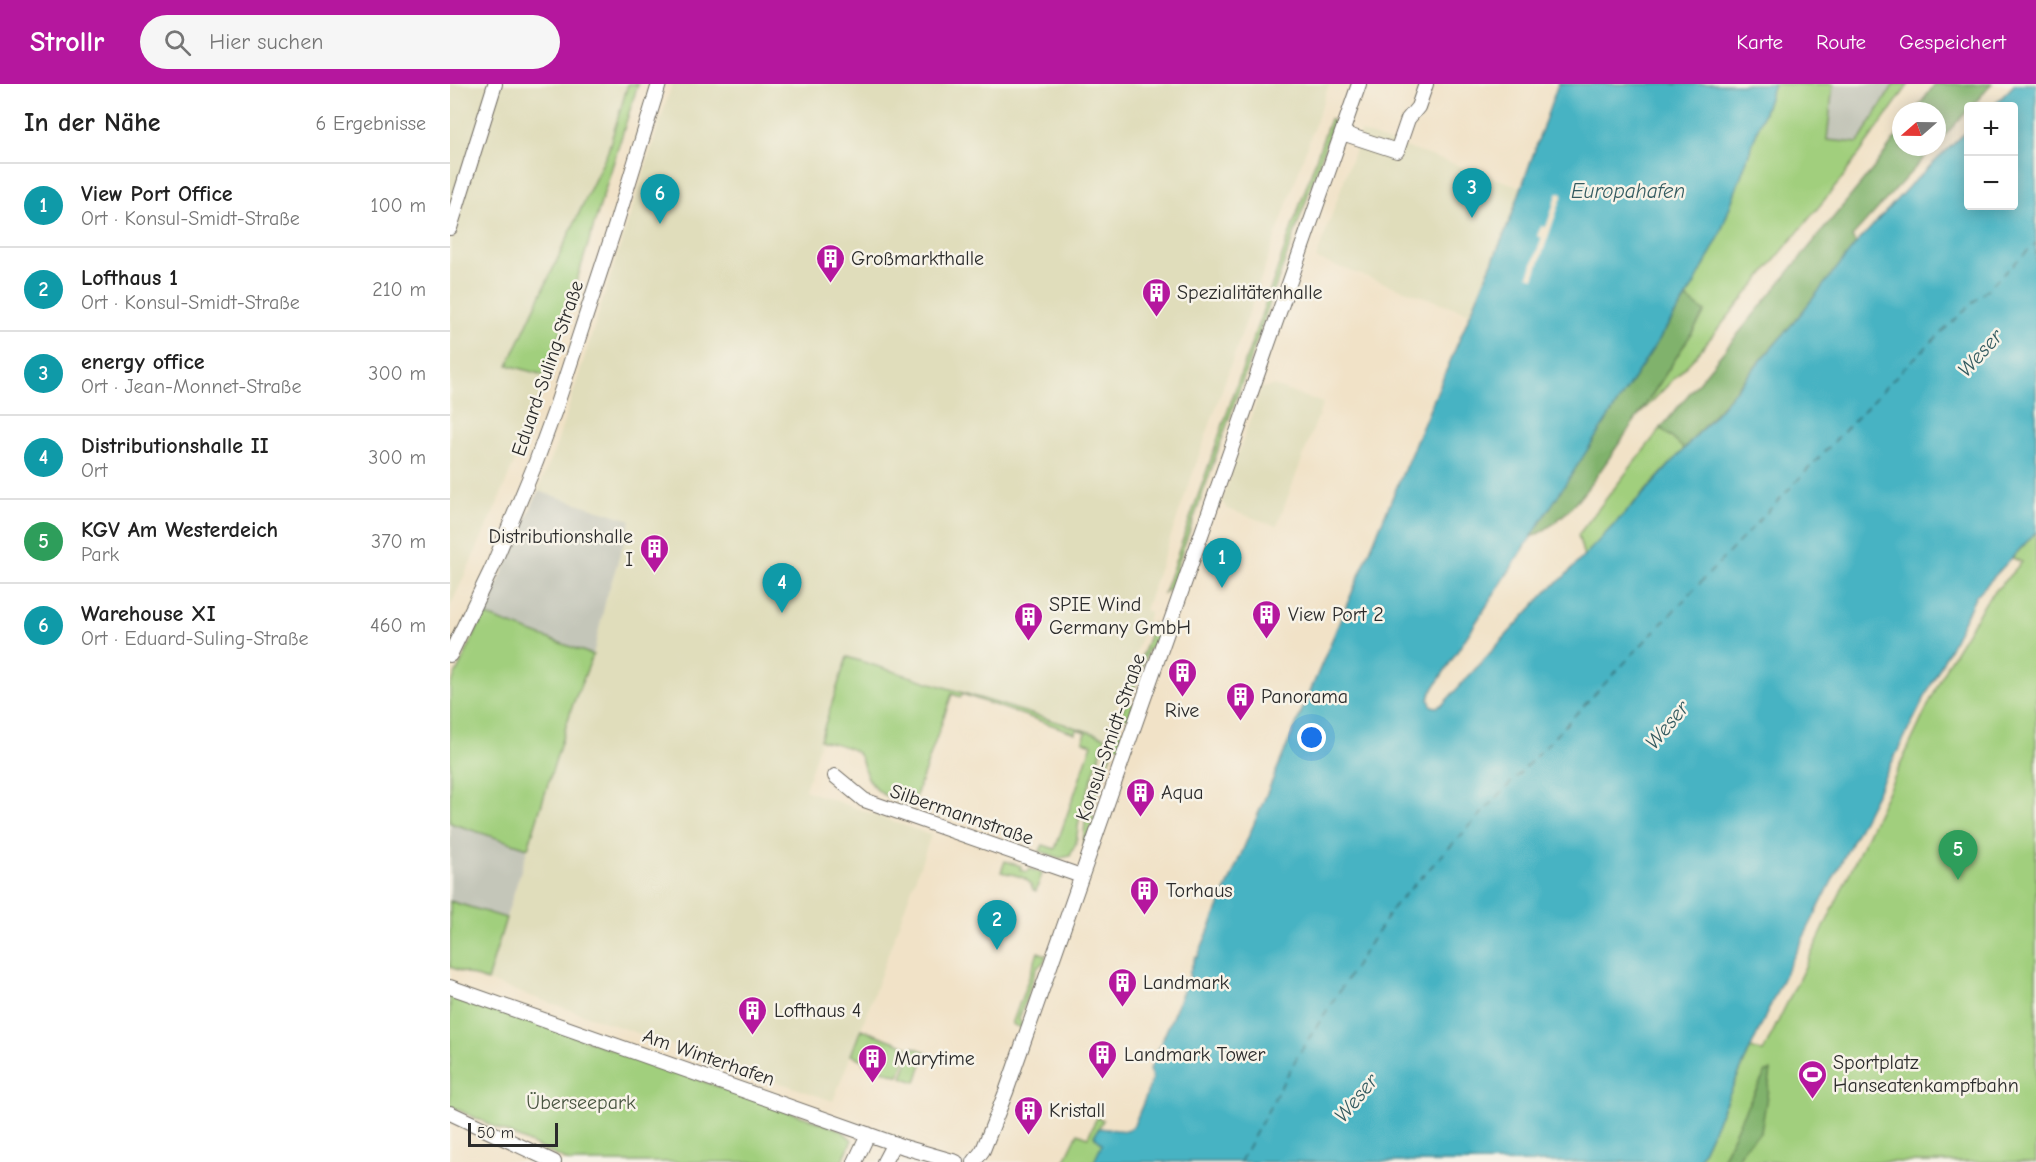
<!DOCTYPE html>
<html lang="de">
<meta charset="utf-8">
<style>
:root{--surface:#fff;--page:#f6f6f6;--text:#222;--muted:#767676;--line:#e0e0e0;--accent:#b5179e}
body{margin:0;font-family:"Comic Neue",sans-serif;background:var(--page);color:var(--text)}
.controls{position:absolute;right:18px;top:18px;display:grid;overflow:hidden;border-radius:6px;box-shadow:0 3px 15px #0003}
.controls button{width:54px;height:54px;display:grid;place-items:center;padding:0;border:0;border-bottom:2px solid var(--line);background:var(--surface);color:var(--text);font:30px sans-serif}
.compass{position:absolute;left:1442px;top:18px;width:54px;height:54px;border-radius:50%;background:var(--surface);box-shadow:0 3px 15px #0003;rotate:250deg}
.scale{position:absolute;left:18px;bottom:15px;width:90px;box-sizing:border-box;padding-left:6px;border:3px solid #2b2b2b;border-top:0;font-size:16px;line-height:21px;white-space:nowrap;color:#2b2b2b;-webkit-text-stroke:4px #f7f3e8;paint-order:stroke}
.you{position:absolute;left:862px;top:654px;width:21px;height:21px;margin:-15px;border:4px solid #fff;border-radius:50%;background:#1a73e8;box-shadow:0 0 0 9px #1a73e833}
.badge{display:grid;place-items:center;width:39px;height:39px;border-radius:50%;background:var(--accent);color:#fff;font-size:20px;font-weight:700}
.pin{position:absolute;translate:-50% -50px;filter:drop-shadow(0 2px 3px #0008)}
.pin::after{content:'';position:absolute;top:32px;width:21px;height:18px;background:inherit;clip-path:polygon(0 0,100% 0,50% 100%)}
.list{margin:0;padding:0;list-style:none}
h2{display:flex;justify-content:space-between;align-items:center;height:78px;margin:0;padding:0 24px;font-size:26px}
h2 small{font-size:20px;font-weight:400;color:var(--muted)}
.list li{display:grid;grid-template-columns:39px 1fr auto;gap:18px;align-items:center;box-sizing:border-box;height:84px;padding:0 24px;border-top:2px solid var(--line)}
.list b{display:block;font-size:22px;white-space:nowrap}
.list p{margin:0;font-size:20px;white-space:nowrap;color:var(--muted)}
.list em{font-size:20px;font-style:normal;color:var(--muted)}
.icon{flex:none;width:33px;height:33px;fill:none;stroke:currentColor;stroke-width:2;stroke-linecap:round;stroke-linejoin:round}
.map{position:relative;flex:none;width:1586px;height:1078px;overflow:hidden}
header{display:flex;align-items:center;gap:36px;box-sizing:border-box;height:84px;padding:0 30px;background:var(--accent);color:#fff}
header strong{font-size:28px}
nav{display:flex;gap:33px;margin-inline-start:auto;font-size:21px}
.search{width:420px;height:54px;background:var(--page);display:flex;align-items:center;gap:15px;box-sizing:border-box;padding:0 21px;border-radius:33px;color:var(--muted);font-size:22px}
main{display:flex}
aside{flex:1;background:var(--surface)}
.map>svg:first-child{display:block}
</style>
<header>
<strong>Strollr</strong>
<div class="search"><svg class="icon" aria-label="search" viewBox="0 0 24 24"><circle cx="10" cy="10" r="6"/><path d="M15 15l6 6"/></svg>Hier suchen</div>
<nav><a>Karte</a><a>Route</a><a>Gespeichert</a></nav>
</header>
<main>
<aside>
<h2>In der Nähe<small>6 Ergebnisse</small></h2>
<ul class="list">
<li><span class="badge" style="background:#0f9aa8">1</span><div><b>View Port Office</b><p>Ort · Konsul-Smidt-Straße</p></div><em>100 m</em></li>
<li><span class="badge" style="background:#0f9aa8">2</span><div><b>Lofthaus 1</b><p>Ort · Konsul-Smidt-Straße</p></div><em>210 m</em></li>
<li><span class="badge" style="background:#0f9aa8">3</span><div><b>energy office</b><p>Ort · Jean-Monnet-Straße</p></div><em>300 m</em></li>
<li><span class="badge" style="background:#0f9aa8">4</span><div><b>Distributionshalle II</b><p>Ort</p></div><em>300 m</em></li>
<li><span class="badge" style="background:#2e9e5b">5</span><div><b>KGV Am Westerdeich</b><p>Park</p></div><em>370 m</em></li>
<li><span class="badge" style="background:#0f9aa8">6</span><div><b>Warehouse XI</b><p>Ort · Eduard-Suling-Straße</p></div><em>460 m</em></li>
</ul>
</aside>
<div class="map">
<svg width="1586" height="1078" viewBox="0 0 1586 1078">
<rect width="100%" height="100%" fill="#f7f3e8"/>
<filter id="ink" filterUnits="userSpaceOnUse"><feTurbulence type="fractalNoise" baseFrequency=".0167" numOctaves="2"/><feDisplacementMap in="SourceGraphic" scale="12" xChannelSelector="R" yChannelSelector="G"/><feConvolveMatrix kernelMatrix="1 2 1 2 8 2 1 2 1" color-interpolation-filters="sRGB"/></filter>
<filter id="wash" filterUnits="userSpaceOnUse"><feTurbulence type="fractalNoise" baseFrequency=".008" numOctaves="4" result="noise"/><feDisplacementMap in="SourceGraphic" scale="24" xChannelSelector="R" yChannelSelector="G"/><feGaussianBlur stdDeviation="1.35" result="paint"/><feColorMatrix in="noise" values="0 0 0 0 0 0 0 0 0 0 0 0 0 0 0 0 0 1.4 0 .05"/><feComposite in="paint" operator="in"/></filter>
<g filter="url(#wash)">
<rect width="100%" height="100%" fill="#f1e2c7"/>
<path fill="#e0ddbb" d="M0 0H178L158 67 59 281 97 292 88 320 45 425 0 523Z
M222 0H879L695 526 700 528 656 653 397 573 355 706 481 751 411 945 383 1017 37 897 123 620 143 571 156 515 181 437 88 407 107 359Z
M911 48 1071 103 1060 136 1020 229 866 175Z
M823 302 873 319 827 442 777 425 772 417 811 304Z"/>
<path fill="#c4c6b9" d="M1383 0H1444L1408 59 1377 56Z
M88 407 181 436 156 515 143 571 34 531Z
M0 739 78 764 56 834 0 817Z"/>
<path fill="#a1cf7d" stroke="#667d54" stroke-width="1.5" d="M178 0H188L97 292 58 281 158 67Z
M1324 0H1383L1377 56 1408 59 1444 0H1459L1390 97 1244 274 1190 330 1255 228 1236 214 1269 153Z
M880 35 884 37 726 485 728 492 725 502 714 509Z
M1211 344 1234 365 1134 473 1128 451Z
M1586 448V1078H1248L1301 964 1313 968 1369 854 1498 579 1537 516 1572 478 1562 474Z
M34 531 143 571 123 620 78 764 0 739V602Z
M703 540 708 551 705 560 698 566 680 616 683 622 681 631 674 635 670 634Z
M397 573 656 653 630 729 626 759 620 772 610 774 590 767 593 761 605 765 642 660 633 657 636 648 626 645 625 649 512 610 511 613 502 610 462 723C440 715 421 709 414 684 412 678 412 672 406 668 397 661 381 659 370 656Z
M666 644 670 645 672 652 669 662 664 663 641 727 644 734 635 760 633 759 636 728Z
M555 777 571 782 570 786 578 788 580 785 592 789 586 807 583 806C580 791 562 791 551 788Z
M0 817 56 834 37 897 0 883Z
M588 868 596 871 594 878 587 883 569 935 572 941 571 944 562 940Z
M0 908 391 1046 402 1056 392 1078H120L0 1022Z
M411 945 459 963 449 992 413 979 414 976 401 971Z
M463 963 476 968 466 998 452 993Z
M647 1033 653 1036 644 1052 653 1060 644 1078H614L628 1049 638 1053Z"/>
<path fill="#80b26c" stroke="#566e4c" stroke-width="1.5" d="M1485 0H1542L1522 22H1518V26L1487 60V27H1465Z
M1451 46V63H1484L1402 153 1406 160 1349 232 1234 365 1211 344 1423 85Z
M1236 214 1255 228C1227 272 1200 316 1170 358 1146 393 1120 436 1080 454Z
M1321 987 1311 1048 1295 1062 1287 1078H1271L1295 1026 1316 988Z"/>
<path fill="#46b3c3" stroke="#386f77" stroke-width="1.5" d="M1108 0H1324L1269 153 1244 201 981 608 979 616 982 622 987 623 993 620 1100 504 1112 495 1199 404 1255 342 1349 232 1406 160 1460 101 1518 46V122H1564V22H1543L1565 0H1586V448L1526 512 1334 892 1248 1078H644L652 1060 644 1052 649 1044 677 1047 684 1041 696 1012 702 994 700 985 740 891 739 890 745 873 747 874 1060 136Z"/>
<path fill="#f1e2c7" d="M1108 108 1113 110 1084 194 1078 192 1092 154 1087 152 1091 142 1096 143Z"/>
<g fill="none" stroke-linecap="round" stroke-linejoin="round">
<path stroke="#345b60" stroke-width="1.5" stroke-dasharray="8 6" stroke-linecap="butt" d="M790 1078 847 973 944 822 1451 287 1586 159"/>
</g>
</g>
<g filter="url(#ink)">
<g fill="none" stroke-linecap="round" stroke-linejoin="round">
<defs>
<path id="minor" d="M892 49 947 67 958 35 968 23 976 0
M0 144 45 0
M0 571 42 484 86 378 105 326 166 140 209 0
M385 692 414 716 631 792
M0 903 454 1063 506 1078
M0 1029 104 1078
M405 1078 418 1050
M434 1078 444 1059
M524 1078 533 1066 556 1008 909 0"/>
</defs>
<use href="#minor" stroke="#706b62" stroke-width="16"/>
<use href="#minor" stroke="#fff" stroke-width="14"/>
</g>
</g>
<defs>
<symbol id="building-pin" viewBox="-11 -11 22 30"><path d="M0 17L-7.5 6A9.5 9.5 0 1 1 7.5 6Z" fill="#b5179e" stroke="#f7f3e8"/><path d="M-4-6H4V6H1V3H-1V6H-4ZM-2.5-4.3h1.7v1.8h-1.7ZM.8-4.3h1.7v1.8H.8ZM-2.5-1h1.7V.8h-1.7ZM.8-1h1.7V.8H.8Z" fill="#fff"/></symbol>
<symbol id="stadium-pin" viewBox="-11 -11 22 30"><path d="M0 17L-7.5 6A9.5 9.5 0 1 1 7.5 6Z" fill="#b5179e" stroke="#f7f3e8"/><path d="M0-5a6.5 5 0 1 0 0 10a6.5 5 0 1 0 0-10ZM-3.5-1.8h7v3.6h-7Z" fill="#fff"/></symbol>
</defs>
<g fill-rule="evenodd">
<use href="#building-pin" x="364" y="158" width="33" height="45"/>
<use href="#building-pin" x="690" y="192" width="33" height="45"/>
<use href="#building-pin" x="188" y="448" width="33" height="45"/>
<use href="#building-pin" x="800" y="514" width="33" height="45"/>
<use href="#building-pin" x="562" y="516" width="33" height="45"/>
<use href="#building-pin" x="716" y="572" width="33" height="45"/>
<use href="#building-pin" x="774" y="596" width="33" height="45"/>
<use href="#building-pin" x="674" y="692" width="33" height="45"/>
<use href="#building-pin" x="678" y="790" width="33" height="45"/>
<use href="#building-pin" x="656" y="882" width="33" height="45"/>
<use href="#building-pin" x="286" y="910" width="33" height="45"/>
<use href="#building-pin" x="636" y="954" width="33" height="45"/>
<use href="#building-pin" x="406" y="958" width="33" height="45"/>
<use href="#stadium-pin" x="1346" y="974" width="33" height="45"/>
<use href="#building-pin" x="562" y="1010" width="33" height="45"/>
</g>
<g text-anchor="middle" stroke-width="5" stroke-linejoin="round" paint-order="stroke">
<g font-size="20" fill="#2b2b2b" stroke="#f7f3e8" text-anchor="start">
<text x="401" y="181">Großmarkthalle</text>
<text x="727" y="215">Spezialitätenhalle</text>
<text x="183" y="459" text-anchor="end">Distributionshalle<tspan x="183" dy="23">I</tspan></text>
<text x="599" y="527">SPIE Wind<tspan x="599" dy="23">Germany GmbH</tspan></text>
<text x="838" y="537">View Port 2</text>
<text x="811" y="619">Panorama</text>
<text x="732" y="633" text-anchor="middle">Rive</text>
<text x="711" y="715">Aqua</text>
<text x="716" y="813">Torhaus</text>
<text x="693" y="905">Landmark</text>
<text x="324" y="933">Lofthaus 4</text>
<text x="674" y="977">Landmark Tower</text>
<text x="444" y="981">Marytime</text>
<text x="1383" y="985">Sportplatz<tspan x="1383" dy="23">Hanseatenkampfbahn</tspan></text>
<text x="599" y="1033">Kristall</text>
</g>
<g font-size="20" fill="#2b2b2b" stroke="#f7f3e8">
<text transform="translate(97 284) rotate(-71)" y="7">Eduard-Suling-Straße</text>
<text transform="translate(660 653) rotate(-71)" y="7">Konsul-Smidt-Straße</text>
<text transform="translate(512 730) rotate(19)" y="7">Silbermannstraße</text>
<text transform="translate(259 973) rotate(19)" y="7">Am Winterhafen</text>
</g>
<g font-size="20" fill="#485440" stroke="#f7f3e8">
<text x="131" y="1025">Überseepark</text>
</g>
<g font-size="21" font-style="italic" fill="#345b60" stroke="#f7f3e8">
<text x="1178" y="114">Europahafen</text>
<text transform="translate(1530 269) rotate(-48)" y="7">Weser</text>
<text transform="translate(1217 641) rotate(-50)" y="7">Weser</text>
<text transform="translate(906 1014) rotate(-50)" y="7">Weser</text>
</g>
</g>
</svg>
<div class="controls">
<button>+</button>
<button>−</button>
</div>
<svg class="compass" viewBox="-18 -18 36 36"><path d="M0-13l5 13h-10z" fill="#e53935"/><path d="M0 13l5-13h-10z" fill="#767676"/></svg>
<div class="scale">50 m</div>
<div class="you"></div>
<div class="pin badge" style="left:772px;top:504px;background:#0f9aa8">1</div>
<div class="pin badge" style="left:547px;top:866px;background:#0f9aa8">2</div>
<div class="pin badge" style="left:1022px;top:134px;background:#0f9aa8">3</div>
<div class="pin badge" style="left:332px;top:529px;background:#0f9aa8">4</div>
<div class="pin badge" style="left:1508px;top:796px;background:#2e9e5b">5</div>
<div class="pin badge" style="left:210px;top:140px;background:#0f9aa8">6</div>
</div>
</main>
